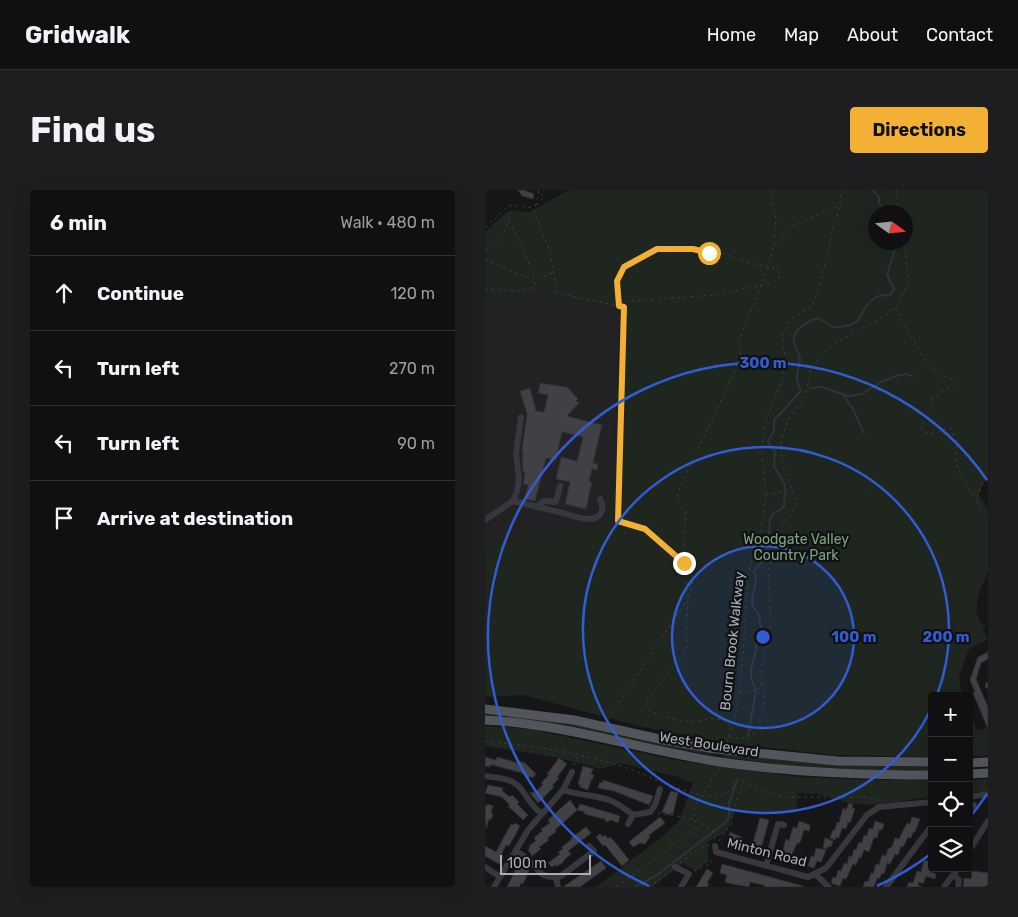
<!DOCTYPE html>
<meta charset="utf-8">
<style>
:root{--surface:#101012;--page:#1e1e20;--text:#f1f3f6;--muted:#9c9d9f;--line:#303032;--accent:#f2b134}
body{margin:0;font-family:Rubik,sans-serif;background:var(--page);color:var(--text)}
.controls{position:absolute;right:15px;bottom:15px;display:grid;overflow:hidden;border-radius:5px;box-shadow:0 5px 20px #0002}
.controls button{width:45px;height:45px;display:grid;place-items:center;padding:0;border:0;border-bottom:1px solid var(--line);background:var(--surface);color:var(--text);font:25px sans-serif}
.compass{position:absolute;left:383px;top:15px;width:45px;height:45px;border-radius:50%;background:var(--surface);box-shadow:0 5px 20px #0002;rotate:105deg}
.scale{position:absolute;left:15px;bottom:12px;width:91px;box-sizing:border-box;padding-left:5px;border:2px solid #a8adb8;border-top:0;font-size:14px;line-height:18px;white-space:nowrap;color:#a8adb8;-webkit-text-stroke:4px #111113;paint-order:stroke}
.stop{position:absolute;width:15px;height:15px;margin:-11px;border:4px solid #f2b134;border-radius:50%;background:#fff}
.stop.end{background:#f2b134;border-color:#fff;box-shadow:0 1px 5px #0008}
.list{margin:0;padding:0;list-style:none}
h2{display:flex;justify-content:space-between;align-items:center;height:65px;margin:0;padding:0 20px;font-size:21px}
h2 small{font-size:16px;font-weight:400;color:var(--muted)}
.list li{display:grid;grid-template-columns:32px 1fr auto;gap:15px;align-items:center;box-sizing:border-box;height:75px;padding:0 20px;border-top:1px solid var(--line)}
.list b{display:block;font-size:19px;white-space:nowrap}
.list em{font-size:16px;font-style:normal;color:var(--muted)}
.icon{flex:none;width:28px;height:28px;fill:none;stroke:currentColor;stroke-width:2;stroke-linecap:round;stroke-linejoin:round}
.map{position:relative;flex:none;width:503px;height:697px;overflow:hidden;border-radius:5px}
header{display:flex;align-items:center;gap:30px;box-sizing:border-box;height:70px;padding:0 25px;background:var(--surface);border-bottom:1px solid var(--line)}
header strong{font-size:24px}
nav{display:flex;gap:28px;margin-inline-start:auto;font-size:18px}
.intro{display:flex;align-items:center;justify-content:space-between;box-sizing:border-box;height:120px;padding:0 30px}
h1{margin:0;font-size:35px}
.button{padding:12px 22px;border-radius:5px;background:var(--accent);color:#111;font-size:18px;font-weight:700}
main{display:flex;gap:30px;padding:0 30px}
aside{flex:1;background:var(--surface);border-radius:5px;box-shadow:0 5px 20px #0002}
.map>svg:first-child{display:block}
</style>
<header>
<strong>Gridwalk</strong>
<nav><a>Home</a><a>Map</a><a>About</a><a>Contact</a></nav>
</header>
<div class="intro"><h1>Find us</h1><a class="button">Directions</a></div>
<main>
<aside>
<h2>6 min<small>Walk · 480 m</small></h2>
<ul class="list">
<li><svg class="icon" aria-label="ahead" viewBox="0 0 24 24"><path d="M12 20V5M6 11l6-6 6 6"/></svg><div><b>Continue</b></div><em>120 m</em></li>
<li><svg class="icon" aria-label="left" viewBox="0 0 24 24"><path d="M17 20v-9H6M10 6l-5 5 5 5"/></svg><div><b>Turn left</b></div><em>270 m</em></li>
<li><svg class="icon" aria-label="left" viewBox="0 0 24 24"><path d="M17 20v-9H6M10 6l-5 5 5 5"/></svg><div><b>Turn left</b></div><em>90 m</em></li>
<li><svg class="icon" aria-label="arrive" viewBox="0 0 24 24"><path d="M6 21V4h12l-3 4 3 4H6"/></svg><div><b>Arrive at destination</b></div></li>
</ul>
</aside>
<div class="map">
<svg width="503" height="697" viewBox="0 0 503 697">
<rect width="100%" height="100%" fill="#161618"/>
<path fill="#222225" d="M59 103 136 121 129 272 123 332 0 355V109Z"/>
<path fill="#1e261f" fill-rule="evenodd" d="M84 0H503V288L500 289 494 304 503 319V381L493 406 491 423 503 449 484 459 474 487 477 506H447V567L349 565 242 553 153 536 39 505 0 507V355L123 332 129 272 136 121 59 103 0 109V42L19 24 27 20 44 22ZM390 22H420V52H390Z
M484 522 492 540 503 538V565L484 567Z
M0 523 60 527 227 562V565L0 528Z
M0 536 45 539 195 571 313 587 383 590H447V607L385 615 364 613 334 604 313 603 311 621 278 623 251 619 241 642 222 652 224 671 211 681 198 673 168 697H111L178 646 194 631 208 593 193 587 134 573 116 579 74 568 0 556Z
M239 563C309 572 376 577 447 577V581L326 578 238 567Z
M502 587 503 601 484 603V590L502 589Z"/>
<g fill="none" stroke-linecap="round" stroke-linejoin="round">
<path stroke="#2c353c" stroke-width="2" d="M388 0 394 7V13L402 22
M325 198 337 197 363 206 377 204 396 192 411 186 420 184 427 186
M357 204 367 217 379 243
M263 546 271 501 266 488V479L271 460V451L278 441C273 432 276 433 274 426 273 420 267 419 267 412 267 399 274 395 269 381L282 366 285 329 288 324 299 317 300 295 289 276 290 262 283 252 289 240V230C299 221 306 211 316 201 309 185 313 186 315 170 315 163 310 158 309 151 306 141 324 130 333 128L348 137C383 138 372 118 391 107 395 105 401 106 406 104L409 99 402 85 412 52
M150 697 172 685 242 631 244 625V613L252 591"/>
</g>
<path fill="#404145" stroke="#303034" d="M33 0H39L49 4 48 9 37 6Z
M55 193 82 197 93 209 91 211 94 213 82 226 117 235 108 273 113 274 112 280 107 279 104 291 107 292 101 319 80 314 85 292 71 289 76 267 92 271 98 247 77 242 71 270 61 268 50 311 40 309 43 295 38 294 40 282H38L37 272 38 265 37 259 42 224 35 201 45 198 51 221 59 222 63 205 53 203Z
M503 462V469L496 473 491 489 503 517V539L488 503 490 502 485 490 493 467Z
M0 567 11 570 12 567 33 573 34 571 40 573 51 584 47 588 45 586 43 589 37 583 8 575H5V577L0 576Z
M74 568 82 574 72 587 74 588 67 596 69 597 53 613 45 603 51 602 58 594 56 593 64 585 62 584Z
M98 576 108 579 106 584 109 585 107 590H106L103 600 95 597V595L93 594Z
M118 590 168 606 165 613 164 615 129 601 113 598 115 592 118 593Z
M3 595 18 598 17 601 25 607 27 605 34 612 32 614 43 625 38 630 23 616 25 615 17 607 0 603Z
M186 601 193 603 188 624 186 623 185 625 177 622Z
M85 610 92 620 70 640 71 642 62 648 64 650 54 657 56 659 47 666 43 660 45 658 44 656 51 651 49 648 52 645 54 646 53 644 58 641 56 639 65 633 63 630Z
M491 612 492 619H484V613Z
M364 613 368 615 367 618 370 619 365 633 363 632 361 639 357 638 354 648 351 647 350 650 345 648 348 640H350L352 632 354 633 358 618 361 620Z
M2 614 8 616 6 623 8 624 6 630 4 629 1 639 0 616H2Z
M95 614 135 626 133 633 126 630 121 632 120 629 99 624 100 622 92 620Z
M175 627 180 633 164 645 165 647 160 654 155 653 148 657 144 652Z
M427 627 435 629 430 642H428L426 648 423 647 418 657 416 656 413 665 410 664 405 674 402 673 399 684 397 683 394 689 392 688 389 697H378L380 691 383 692 386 683 388 684 391 674 394 675 397 665 401 666 403 659 407 657 410 648 414 649 422 633 425 634Z
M275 628 284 630 275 662 266 660Z
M314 631 325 635 324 641 319 640 315 653H312L304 671 295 669 301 649 304 651 308 637 312 638Z
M390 631 399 634 397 640H394L392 648 389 647 384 662 379 660 376 668 374 667 371 675 368 674 361 689 358 688 355 696 348 694 346 692 348 687 351 688 353 680 356 681 359 673 362 674 364 666 367 667 369 659 371 660 374 652 377 653 379 645 382 646 384 638 388 639Z
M30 633 35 636 24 656 21 655 16 665 18 666 14 674 0 666V656L11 662 26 634 28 635Z
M101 637 106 643 83 661 86 664 78 671 79 672 74 675 71 676 70 675 67 677 63 673 75 664 73 662 78 659 77 657 87 649 86 648Z
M245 642 256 647 257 649 256 656 242 652Z
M115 644 118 647 120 645 123 649 125 647 129 651 144 670 137 676 120 655 118 656 111 647Z
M340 648 348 651 346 657 344 656 342 659 338 658Z
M331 658 341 660 336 672 332 671 329 678 323 676 326 666 329 667Z
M439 670 447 672 446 682 451 684 450 689 441 686 438 694 434 692 433 695 437 697H422L424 692 428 693 432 681 436 682Z
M116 671 121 678 95 697H78Z
M237 674 318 696V697H279V695L265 692 264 697 247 694 240 692 242 685 235 683Z
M33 675 38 677 41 675 44 681 38 694 36 693 34 697H22Z
M222 679 228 683 222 693 224 694 222 697H211Z
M487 681 503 683V697H478L479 688 486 689Z"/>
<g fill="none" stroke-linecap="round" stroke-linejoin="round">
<path stroke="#3d3f44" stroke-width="1" stroke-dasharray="2.5 4" stroke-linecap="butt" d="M285 0 291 28 288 56
M411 0 415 22
M54 1 49 22 65 61 72 103 139 117 133 331 160 339 199 373 203 406
M51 15 59 8 53 0
M24 31 39 61 50 90
M0 37 25 15 48 18
M0 60C20 46 23 40 25 16
M0 70 49 90
M0 99 33 101 47 98 54 87 68 83
M134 112 228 105 288 93 294 88 295 84 291 79 261 72 237 63H224L208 59H172L139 77 132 91 134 112V115
M410 118 442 174 456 185 466 189 468 192 466 197 457 201 446 210V220L437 235V240C447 249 455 239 466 238L472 254 471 274 481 295 491 309
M503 290 498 292 491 309 495 317 503 324
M281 305 307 300
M498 436 503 434
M273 500 277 490
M254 502 271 501 279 504
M123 529 202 410
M246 536C230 521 219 533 202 531 189 530 175 526 164 520L161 511 202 459 201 433 203 409 208 391 199 357 201 324 193 312V302L256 168 254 150 284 76 288 57 309 35 354 16
M244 547 264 549 272 540 277 528 280 504 276 479 286 434 283 382 293 339 306 325 312 313 297 273 296 250 303 230 320 207 326 180 334 167 354 151 393 130 413 116 423 92 420 52
M0 551C61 558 121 565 177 593
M242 553 251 523 258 466 263 383 276 340 279 322 281 305 277 266 279 235 297 190 300 168 297 144 305 130 323 118 329 112 342 68 348 35 355 16 356 0
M89 575 93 565
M180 594 218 606 234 607 247 600 249 589H253L278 601 298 607H380L393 610
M173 623 209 629 228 641 230 650
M234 651 246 634 249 618 258 593
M195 673 213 659 225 654
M209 681 225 674 228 669
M131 697 207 642 210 635 209 618 234 579
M164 697 186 681"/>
<path stroke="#37383d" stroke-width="6" d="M28 311C44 315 61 319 78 323 87 326 96 329 105 329 117 328 120 318 115 309
M52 317 59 311 71 312 75 296
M0 330 28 311 32 301 34 289 31 264 36 227
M503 495V496
M0 586C13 588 28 588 36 599 43 608 46 616 56 623
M78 600C93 605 109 605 124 610 133 613 140 619 148 625L143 634
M484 607 503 604
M148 625 165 622 170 615 175 599
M230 656 231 662 323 687 341 678 382 625 394 617 447 612
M31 661C36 664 41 667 45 671 54 680 55 688 71 687L73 697
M484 661 503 631
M281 676 293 634 299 635
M0 677 15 687
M190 677 204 684 196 697
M330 684 344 697
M469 685 474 690 473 697
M71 687 76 686 109 661 104 656
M9 697 43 640 78 600 87 582
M401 697 447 635
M459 697 473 678"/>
<path stroke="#53555c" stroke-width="9" d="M0 519 89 530 179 550 231 559 352 571 447 572
M0 530C80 534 156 560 235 572 304 582 377 585 447 585
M484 573 503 572
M484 584 503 583"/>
</g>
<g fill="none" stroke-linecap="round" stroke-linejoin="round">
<path stroke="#f2b134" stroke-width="6" d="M199 373 160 339 133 331 139 117 134 116 132 91 139 77 172 59H208L224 63"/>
</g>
<circle cx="278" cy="447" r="91" fill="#325cd3" fill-opacity=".12"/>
<g fill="none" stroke="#325cd3" stroke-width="2.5">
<circle cx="278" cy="447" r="91"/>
<path d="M446 519A183 183 0 1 1 452 505"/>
<path d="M502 604A274 274 0 0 1 485 627M447 663A274 274 0 0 1 392 696M164 696A274 274 0 1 1 502 290"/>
</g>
<g text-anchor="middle" stroke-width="4.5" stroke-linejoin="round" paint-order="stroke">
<g font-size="14" fill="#7fa381" stroke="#111113">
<text x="311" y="354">Woodgate Valley<tspan x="311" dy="16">Country Park</tspan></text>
</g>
<g font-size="14" fill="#a8adb8" stroke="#111113">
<text transform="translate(247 451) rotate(-84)" y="5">Bourn Brook Walkway</text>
<text transform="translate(224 554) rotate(9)" y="5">West Boulevard</text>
<text transform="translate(282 662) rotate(14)" y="5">Minton Road</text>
</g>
</g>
<circle cx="278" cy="447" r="8" fill="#325cd3" stroke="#111113" stroke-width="2.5"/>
<g font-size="15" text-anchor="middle" font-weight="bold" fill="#325cd3" stroke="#111113" stroke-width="4.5" stroke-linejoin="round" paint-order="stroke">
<text x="278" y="178">300 m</text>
<text x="369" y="452">100 m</text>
<text x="461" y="452">200 m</text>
</g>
</svg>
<div class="controls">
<button>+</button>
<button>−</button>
<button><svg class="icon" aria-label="locate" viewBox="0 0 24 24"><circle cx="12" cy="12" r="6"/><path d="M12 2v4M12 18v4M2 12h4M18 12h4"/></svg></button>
<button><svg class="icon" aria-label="layers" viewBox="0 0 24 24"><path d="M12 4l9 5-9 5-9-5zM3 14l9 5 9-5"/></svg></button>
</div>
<svg class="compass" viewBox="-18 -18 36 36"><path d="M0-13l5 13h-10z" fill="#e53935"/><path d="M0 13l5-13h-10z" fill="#9c9d9f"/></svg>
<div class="scale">100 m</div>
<div class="stop" style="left:224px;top:63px"></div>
<div class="stop end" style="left:199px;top:373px"></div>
</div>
</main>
